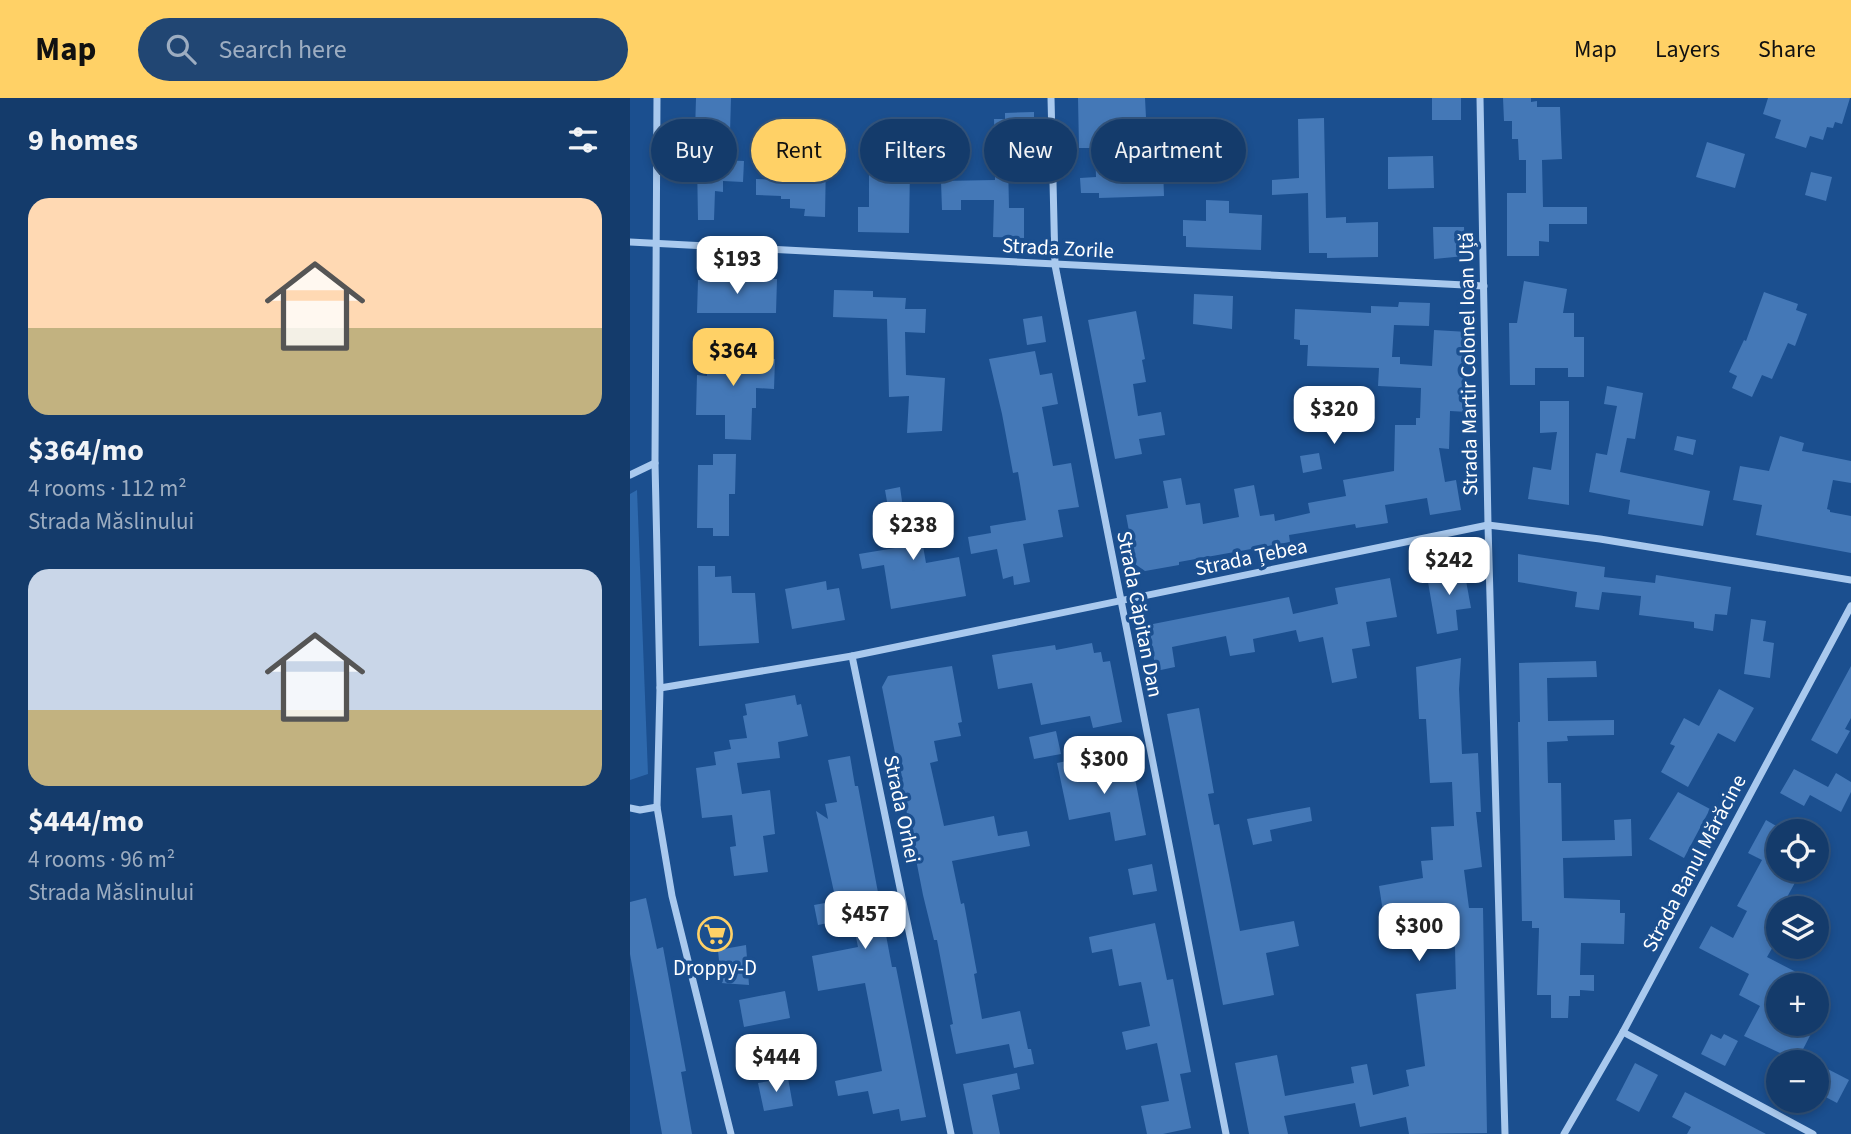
<!DOCTYPE html>
<meta charset="utf-8">
<style>
body{margin:0;font-family:"Source Sans 3",sans-serif;background:#214673;color:#f1f3f6;height:100vh;display:flex;flex-direction:column;font-size:26px;white-space:nowrap}
*{box-sizing:border-box;margin:0}
p{font-size:23px;color:#9dadc1}
.icon{flex:none;width:38px;height:38px;fill:none;stroke:currentColor;stroke-width:2;stroke-linecap:round;stroke-linejoin:round}
.map{position:relative;flex:1;overflow:hidden}
.details{display:flex;flex-direction:column;background:#143b6b;width:630px}
.details>*{flex:none}
.guide{position:absolute;left:21px;top:21px;width:665px;height:63px;display:flex;gap:14px}
.buttons{position:absolute;left:1136px;top:721px;display:grid;gap:14px}
.buttons a{display:grid;place-items:center;width:63px;height:63px;border-radius:50%;background:#143b6b;box-shadow:0 4px 10px #0003,0 0 0 2px #33557e;font-size:35px}
.price{position:absolute;translate:-50% -60px;padding:0 16px;border-radius:14px;background:#fff;color:#222;font-size:23px;line-height:46px;filter:drop-shadow(0 2px 4px #0008)}
.price::after{content:'';position:absolute;left:50%;top:42px;width:21px;height:16px;margin-left:-10px;background:inherit;clip-path:polygon(0 0,100% 0,50% 100%)}
.price.on{background:#ffd166;color:#111}
ul{padding:0;list-style:none}
li{display:grid;align-content:center;gap:14px;height:371px;padding:0 28px}
li span{display:grid;place-items:center;height:217px;border-radius:21px;color:#555}
li>.icon{margin-inline-start:auto}
span .icon{width:126px;height:126px;fill:#fffc;stroke-width:1}
li b{font-size:30px}
h2{display:flex;justify-content:space-between;align-items:center;height:84px;padding:0 28px;font-size:30px}
.pill{padding:0 24px;border-radius:32px;background:#143b6b;box-shadow:0 4px 10px #0003,0 0 0 2px #33557e;font-size:24px;line-height:63px}
.pill.on{background:#ffd166;color:#111}
header{display:flex;align-items:center;gap:42px;box-sizing:border-box;height:98px;padding:0 35px;background:#ffd166;color:#111}
header strong{font-size:33px}
nav{display:flex;gap:38px;margin-inline-start:auto;font-size:24px}
.search{width:490px;height:63px;background:#214673;display:flex;align-items:center;gap:18px;box-sizing:border-box;padding:0 24px;border-radius:38px;color:#9dadc1;font-size:26px}
main{display:flex;flex:1;min-height:0}
.map>svg:first-child{display:block}
.green{fill:#2e69ad}
.building{fill:#4478b7}
.lines{fill:none;stroke-linecap:round;stroke-linejoin:round}
.minor{stroke:#a9c9ee;stroke-width:7}
.labels{text-anchor:middle;stroke-width:7;stroke-linejoin:round;paint-order:stroke}
.street-label{font-size:21px;fill:#fff;stroke:#1b4f8f}
.poi-label{font-size:21px;fill:#fff;stroke:#1b4f8f}
</style>
<header>
<strong>Map</strong>
<div class="search"><svg class="icon" aria-label="search" viewBox="0 0 24 24"><circle cx="10" cy="10" r="6"/><path d="M15 15l6 6"/></svg>Search here</div>
<nav><a>Map</a><a>Layers</a><a>Share</a></nav>
</header>
<main>
<section class="details">
<h2>9 homes<svg class="icon" aria-label="filters" viewBox="0 0 24 24"><path d="M4 7h16M4 17h16"/><circle cx="9" cy="7" r="2"/><circle cx="15" cy="17" r="2"/></svg></h2>
<ul>
<li><span style="background:linear-gradient(#ffd9b3 60%,#c2b280 0)"><svg class="icon" aria-label="home" viewBox="0 0 24 24"><path d="M3 11l9-7 9 7M6 9v11h12V9"/></svg></span><div><b>$364/mo</b><p>4 rooms · 112 m²</p><p>Strada Măslinului</p></div></li>
<li><span style="background:linear-gradient(#c9d6e8 65%,#c2b280 0)"><svg class="icon" aria-label="home" viewBox="0 0 24 24"><path d="M3 11l9-7 9 7M6 9v11h12V9"/></svg></span><div><b>$444/mo</b><p>4 rooms · 96 m²</p><p>Strada Măslinului</p></div></li>
</ul>
</section>
<div class="map">
<svg width="1221" height="1036" viewBox="0 0 1221 1036">
<rect width="100%" height="100%" fill="#1b4f8f"/>
<path class="green" d="M7 392 18 676 0 682V396Z"/>
<g class="building">
<path d="M66 0H101L100 35 65 34Z"/>
<path d="M448 0H515L517 39H532L534 98 469 100V95H451L450 80 466 79 465 50H449Z"/>
<rect x="802" y="0" width="29" height="22"/>
<path d="M873 0H901V4L907 3V9H930L932 61 912 62 913 109H957V126H919V144L909 143V158H877V95H896V62H889L888 41H882V23H874Z"/>
<path d="M1138 0H1220L1212 26 1205 24 1203 30 1197 29 1193 42 1180 38 1176 50 1145 40 1151 22 1133 16Z"/>
<path d="M404 14V49L375 52V50H365L364 21H375V15Z"/>
<path d="M694 20 696 120 716 119V125L748 124V159L697 160V155H679L678 95 642 97V82L669 80 668 21Z"/>
<path d="M1077 44 1115 56 1105 90 1066 79Z"/>
<path d="M803 58 804 90 758 91V59Z"/>
<path d="M176 60H196L195 119 174 118 175 111 160 110V101H151V98L126 97V81L151 82V77L176 78Z"/>
<path d="M90 62 114 63 113 84 93 83V94L85 93 84 122H68L67 64 90 65Z"/>
<path d="M365 63H378L379 110H394V140L363 139 364 102H331V112H312L311 83 365 82Z"/>
<path d="M239 68 280 69 279 135 228 134V109H239Z"/>
<path d="M1181 74 1202 79 1196 103 1175 97Z"/>
<path d="M576 102 599 103V115L632 117 631 152 556 149V138H553V122L576 123Z"/>
<path d="M803 129H834L835 158 804 161Z"/>
<path d="M116 180 147 181 146 215H67L68 182 116 183Z"/>
<path d="M894 183 937 191 933 215H944V239H954V279H938V270H905V287H880L879 225H887Z"/>
<path d="M204 192 243 193V199L276 200 275 211H296L295 235 275 234 276 277 315 280 312 333 277 335 279 298 259 299 257 221 203 219Z"/>
<path d="M1134 194 1168 206 1166 212 1177 216 1165 248 1158 245 1142 281 1132 277 1122 299 1102 290 1107 278 1099 274 1114 242 1116 243Z"/>
<path d="M564 196 603 198 602 231 563 226Z"/>
<path d="M769 204 800 205 799 228 764 227 762 259H770V266L802 268 804 232 838 234 835 291H839L838 314 820 313 819 351 809 350 815 384 826 382 831 412 800 417 797 400 755 407 758 425 726 430 725 426 659 437 660 444 549 464V467L515 473 505 466 496 417 538 410 533 383 551 380 556 407 570 405 573 426 609 419 604 391 624 387 630 418 644 416 645 423 680 415 678 405 716 398 713 382 764 373 765 327H786V320H790L791 290 748 288 749 270 677 268 678 247H670V242L664 241 665 211 741 215V208L768 209Z"/>
<path d="M506 213 515 261 512 262 516 284 503 286 508 318 531 314 535 337 509 341 512 356 485 361 458 222Z"/>
<path d="M412 218 416 244 397 247 393 221Z"/>
<path d="M78 246 112 247 111 260 145 261 144 291 126 290V310H122L121 342 95 341V317H66L67 277 77 278Z"/>
<path d="M405 253 410 277 422 275 428 306 412 309 423 368 441 365 449 409 428 412 433 439 393 446 400 484 384 487 383 478 373 481 367 451 341 456 338 439 361 435 360 428 396 422 388 374 383 375 372 316 359 261Z"/>
<path d="M977 288 1013 295 1005 341 997 340 990 374 1080 393 1073 428 998 416 1000 402 959 394 966 355 977 357 987 308 974 306Z"/>
<path d="M910 303H939V407L898 401 903 369 921 372 927 334 910 335Z"/>
<path d="M1047 338 1066 342 1063 357 1044 352Z"/>
<path d="M1150 338 1174 345 1172 353 1221 363V385L1203 382 1197 411 1200 412V414L1221 418V455L1126 437 1132 407 1103 402 1110 368 1139 373Z"/>
<path d="M689 355 692 371 673 375 670 358Z"/>
<path d="M83 356H106L105 396H99V438H83V430H67L68 367H83Z"/>
<path d="M270 389 273 410 286 408 296 465 329 459 336 498 261 511 254 467 232 471 229 456 265 450 255 392Z"/>
<path d="M888 456 975 469 974 479 1025 485 1026 477 1101 489 1097 517 1085 516 1083 533 1064 530V524L1009 517 1011 498 972 494 969 512 945 509 947 494 888 484Z"/>
<path d="M833 466 841 510 826 512 828 532 807 536 798 484 806 483 803 471Z"/>
<path d="M68 468H85V479L101 478 102 495H125L129 545 69 548Z"/>
<path d="M760 480 767 519 736 524 740 548 722 551 727 580 702 585 693 539 669 544 666 532 623 541 625 554 600 558 596 538 542 549 545 569 526 573 518 527 659 499 663 516 708 506 705 490Z"/>
<path d="M196 483 197 492 209 490 215 522 162 531 155 491Z"/>
<path d="M1121 521 1136 523 1133 543 1144 545 1140 580 1114 576Z"/>
<path d="M462 545 464 555 471 554 473 564 480 563 492 624 463 630 460 618 411 627 402 585 368 591 362 557 425 547 426 552Z"/>
<path d="M831 560 829 591 832 656 848 655 851 714H846L852 769 834 772 839 810H853L857 1035 779 1036 776 1019 730 1029 725 1005 654 1018 658 1036H619L605 965 647 957 655 998 724 985 721 969 737 966 743 997 779 988 776 972 795 968 786 896 826 891 825 849H818V838H809V831L756 833 749 788 793 780 791 763 803 762 801 729 824 728 822 684 800 685 796 621H789L786 569Z"/>
<path d="M966 563 967 579 917 580 918 623 984 622V637L937 638 938 643 917 644 918 685H931L932 743 985 742 984 722 1001 721 1002 758 933 760 934 800 990 802V815H995L994 846 951 845 950 877H964V893L950 892V898H939L938 920H921V897H907L909 830H902V823H892L888 624H890L889 565Z"/>
<path d="M322 568 332 624 328 625 331 638 304 643 308 663 300 665 314 728 364 718 368 738 397 733 400 748 322 763 331 806 334 805 347 875 344 876 352 921 390 913 398 951H401L404 966 384 970 379 946 326 956 320 927 323 926 307 842H304L293 797 252 589 258 578Z"/>
<path d="M1221 568V620L1215 631 1220 633 1207 656 1181 642Z"/>
<path d="M1089 591 1124 610 1105 644 1088 635 1058 689 1031 674 1045 648 1040 646 1054 620 1069 628Z"/>
<path d="M165 597 167 607 171 606 178 638 148 644 150 660 107 665 112 696 140 692 145 736 133 738 138 774 104 778 100 749 106 748 102 717 72 720 66 670 86 667 84 654 101 651 99 642 117 640 113 618 117 617 115 606Z"/>
<path d="M569 610 584 695 578 696 584 727 589 726 610 833 664 823 669 848 636 855 644 897 593 907 537 616Z"/>
<path d="M426 633 431 656 404 661 399 639Z"/>
<path d="M220 658 225 688H228L262 869H266L296 1019 271 1023 269 1011 243 1016 238 993 208 998 205 983 252 973 235 885 188 893 182 858 228 849 222 820 188 827 184 807 206 803 186 713 198 721 195 706 207 704 198 662Z"/>
<path d="M452 660 455 674 502 665 516 737 485 743 480 714 439 722 427 665Z"/>
<path d="M1164 671 1198 689 1206 675 1221 684V694L1211 714 1180 697 1174 708 1150 695Z"/>
<path d="M1048 694 1080 711 1054 760 1019 741Z"/>
<path d="M680 709 682 723 640 732 642 743 623 747 617 721Z"/>
<path d="M1136 722 1148 729V772H1172L1151 810H1148V840L1137 859 1168 875 1161 887H1148V926H1186L1167 963 1114 938 1130 908 1109 897 1119 876 1069 850 1081 828 1103 840 1117 813 1107 808 1132 762 1118 755Z"/>
<path d="M522 766 527 793 503 797 498 771Z"/>
<path d="M16 800 27 851 33 849 56 973 51 974 62 1036H32L0 856V804Z"/>
<path d="M525 825 537 882 543 881 561 974 550 976 561 1030 533 1036H517L511 1008 539 1003 527 945 496 952 492 934 520 928 511 884 489 888 482 851 462 855 459 839Z"/>
<path d="M116 847 119 887 91 885 88 852Z"/>
<path d="M155 893 160 920 114 929 109 902Z"/>
<path d="M1081 936 1091 941 1094 936 1108 943 1095 968 1071 956Z"/>
<path d="M1005 965 1028 977 1009 1014 986 1002Z"/>
<path d="M1186 965 1219 982 1207 1005 1186 994Z"/>
<path d="M387 975 390 991 362 997 370 1036H343L333 986Z"/>
<path d="M158 980 163 1008 134 1013 128 985Z"/>
<path d="M1055 994 1098 1016 1136 1036H1057L1061 1029 1042 1019Z"/>
</g>
<g class="lines">
<g class="minor">
<path d="M27 0 25 365 30 590 27 709 42 798 101 1036"/>
<path d="M421 0 425 167 596 1036"/>
<path d="M850 0 858 427 875 1036"/>
<path d="M0 144 854 188"/>
<path d="M0 377 25 365"/>
<path d="M222 558 321 1036"/>
<path d="M30 590 222 558 858 427 970 441 1221 482"/>
<path d="M0 710 10 712 27 709"/>
<path d="M993 934 1183 1036"/>
<path d="M934 1036 993 934 1221 508"/>
</g>
</g>
<defs>
<g id="supermarket-ring" transform="scale(1.75)"><circle r="9.5" fill="#1b4f8f" stroke="#ffd166" stroke-width="1.5"/><path d="M-6-5.5h2.5l.6 2H6L4.5 2H-2.5L-4.4-4H-6ZM-1.5 3.2a1.3 1.3 0 1 0 .1 0ZM3 3.2a1.3 1.3 0 1 0 .1 0Z" fill="#ffd166"/></g>
</defs>
<g fill-rule="evenodd">
<use href="#supermarket-ring" x="85" y="836"/>
</g>
<g class="labels">
<g class="street-label">
<text transform="translate(428 150) rotate(3)" y="7">Strada Zorile</text>
<text transform="translate(838 266) rotate(-91)" y="7">Strada Martir Colonel Ioan Uță</text>
<text transform="translate(621 459) rotate(-12)" y="7">Strada Țebea</text>
<text transform="translate(510 516) rotate(79)" y="7">Strada Căpitan Dan</text>
<text transform="translate(272 711) rotate(78)" y="7">Strada Orhei</text>
<text transform="translate(1064 765) rotate(-62)" y="7">Strada Banul Mărăcine</text>
</g>
<g class="poi-label">
<text x="85" y="877">Droppy-D</text>
</g>
</g>
</svg>
<div class="buttons">
<a><svg class="icon" aria-label="locate" viewBox="0 0 24 24"><circle cx="12" cy="12" r="6"/><path d="M12 2v4M12 18v4M2 12h4M18 12h4"/></svg></a>
<a><svg class="icon" aria-label="layers" viewBox="0 0 24 24"><path d="M12 4l9 5-9 5-9-5zM3 14l9 5 9-5"/></svg></a>
<a>+</a>
<a>−</a>
</div>
<b class="price" style="left:107px;top:198px">$193</b>
<b class="price on" style="left:103px;top:290px">$364</b>
<b class="price" style="left:704px;top:348px">$320</b>
<b class="price" style="left:283px;top:464px">$238</b>
<b class="price" style="left:819px;top:499px">$242</b>
<b class="price" style="left:474px;top:698px">$300</b>
<b class="price" style="left:235px;top:853px">$457</b>
<b class="price" style="left:789px;top:865px">$300</b>
<b class="price" style="left:146px;top:996px">$444</b>
<div class="guide">
<a class="pill">Buy</a>
<a class="pill on">Rent</a>
<a class="pill">Filters</a>
<a class="pill">New</a>
<a class="pill">Apartment</a>
</div>
</div>
</main>
